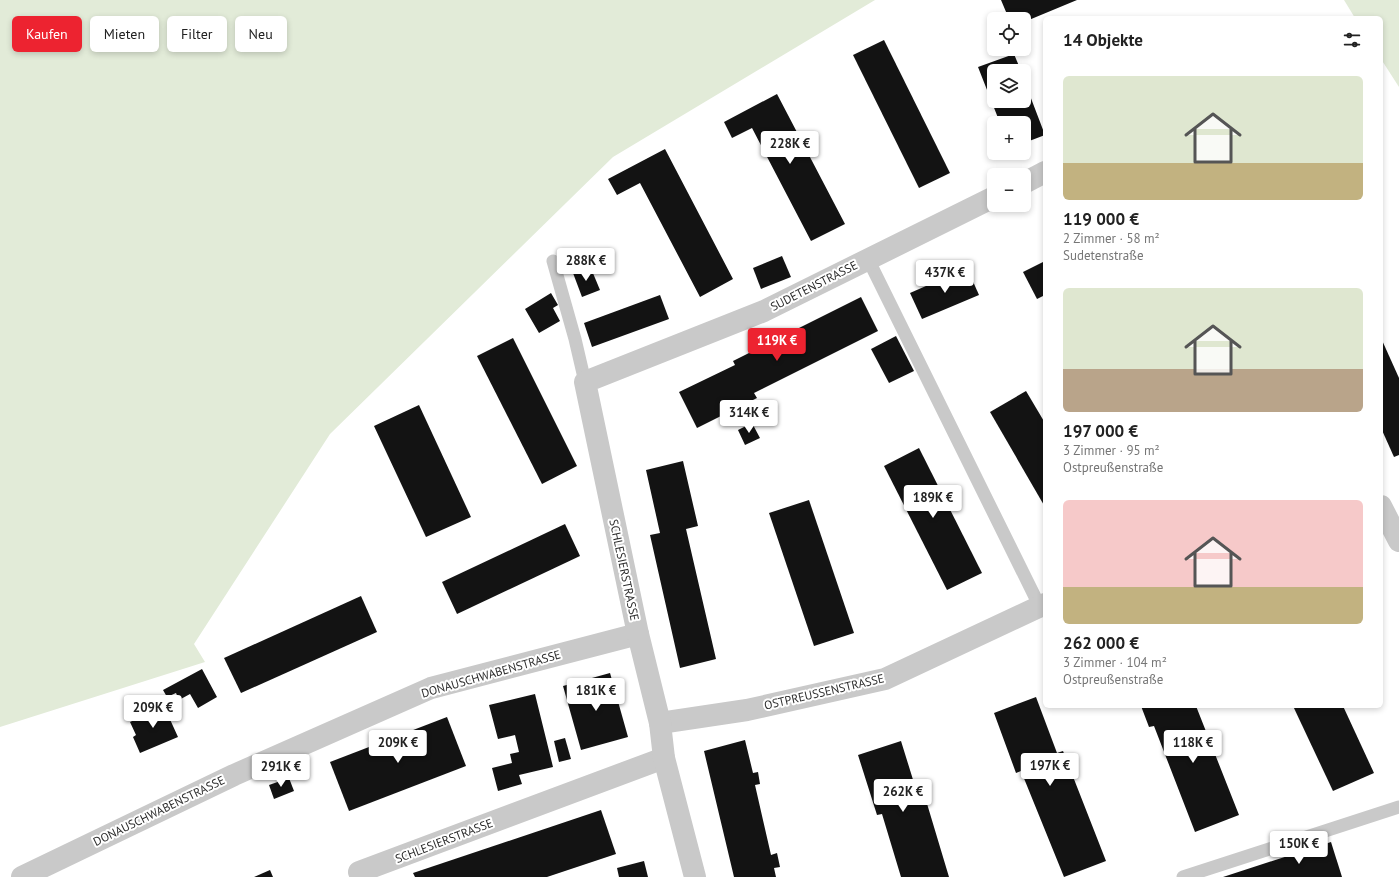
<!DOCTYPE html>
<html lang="de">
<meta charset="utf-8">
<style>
body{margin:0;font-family:"PT Sans",sans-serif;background:#f6f6f6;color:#222;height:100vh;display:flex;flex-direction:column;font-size:15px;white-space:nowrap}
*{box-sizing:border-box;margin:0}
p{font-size:13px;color:#767676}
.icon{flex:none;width:22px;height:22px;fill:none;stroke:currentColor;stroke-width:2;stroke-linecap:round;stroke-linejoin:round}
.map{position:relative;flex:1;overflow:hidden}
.side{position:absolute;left:1043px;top:16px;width:340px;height:692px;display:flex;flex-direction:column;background:#fff;border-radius:6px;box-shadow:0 2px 6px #0003}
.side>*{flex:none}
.guide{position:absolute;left:12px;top:16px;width:380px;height:36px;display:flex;gap:8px}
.fabs{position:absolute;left:987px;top:12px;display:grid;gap:8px}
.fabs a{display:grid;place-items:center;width:44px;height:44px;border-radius:6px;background:#fff;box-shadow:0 2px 6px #0003;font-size:20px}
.price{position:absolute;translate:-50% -34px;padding:0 9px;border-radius:4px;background:#fff;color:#222;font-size:13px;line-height:26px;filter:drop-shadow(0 1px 2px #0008)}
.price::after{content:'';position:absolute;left:50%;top:24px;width:12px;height:9px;margin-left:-6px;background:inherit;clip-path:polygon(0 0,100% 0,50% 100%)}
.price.on{background:#ed2330;color:#fff}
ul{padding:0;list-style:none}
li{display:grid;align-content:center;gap:8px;height:212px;padding:0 20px}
li span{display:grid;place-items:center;height:124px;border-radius:6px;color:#555}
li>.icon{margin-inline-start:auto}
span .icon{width:72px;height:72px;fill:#fffc;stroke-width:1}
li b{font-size:17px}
h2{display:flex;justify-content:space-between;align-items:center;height:48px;padding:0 20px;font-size:17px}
.chip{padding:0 14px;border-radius:6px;background:#fff;box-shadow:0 2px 6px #0003;font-size:14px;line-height:36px}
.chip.on{background:#ed2330;color:#fff}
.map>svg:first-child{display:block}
.green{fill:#e2ebd8}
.building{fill:#131313}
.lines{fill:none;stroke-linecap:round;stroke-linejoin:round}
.lane{stroke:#c9c9c9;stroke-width:13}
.street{stroke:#c9c9c9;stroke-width:22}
.labels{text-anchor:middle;stroke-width:4;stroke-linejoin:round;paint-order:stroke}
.street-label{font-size:12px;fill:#2c2c2c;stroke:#fff}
</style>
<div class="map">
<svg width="1399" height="877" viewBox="0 0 1399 877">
<rect width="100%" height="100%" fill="#fff"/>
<g class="green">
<path d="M0 0H875L613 157 330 434 194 644 205 662 0 727Z"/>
<path d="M1344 0H1399V87L1381 59V18H1355Z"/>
</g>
<g class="building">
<path d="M1001 0H1077L1024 22V19H1009Z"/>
<path d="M884 40 950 173 919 188 853 55Z"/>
<path d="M1014 54 1021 71H994V101H1024V80L1045 135 1024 143V123H1000L978 67Z"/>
<path d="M777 94 845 224 811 241 752 128 732 138 724 122Z"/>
<path d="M665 149 733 279 700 297 640 183 617 195 608 179Z"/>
<path d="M782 256 791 277 761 289 753 268Z"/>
<path d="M1045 261V295L1037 299 1023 272Z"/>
<path d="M590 266 600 290 582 297 573 273Z"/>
<path d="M967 268 979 295 922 319 910 293Z"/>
<path d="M551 293 558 305 553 308 560 321 539 333 525 309Z"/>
<path d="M660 295 669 319 592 347 584 323Z"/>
<path d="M861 297 878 331 754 393 757 398 697 428 679 392 735 365 733 361Z"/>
<path d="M896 336 914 371 889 383 871 349Z"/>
<path d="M513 338 577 466 542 484 477 356Z"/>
<path d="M1381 338 1399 378V455L1394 457 1381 428Z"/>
<path d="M1026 391 1045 423V507L990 412Z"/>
<path d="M419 405 471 517 426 537 374 426Z"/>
<path d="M752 423 760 438 745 445 738 430Z"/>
<path d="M919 448 982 573 947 590 884 466Z"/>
<path d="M683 461 698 526 686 529 716 659 680 668 650 535 660 533 646 470Z"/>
<path d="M809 500 854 633 814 646 769 513Z"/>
<path d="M565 524 580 556 457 614 442 582Z"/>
<path d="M361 596 377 632 241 693 224 658Z"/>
<path d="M202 669 217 697 198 708 190 694 179 700 176 693 167 697 163 690Z"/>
<path d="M610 673 628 737 581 750 563 686Z"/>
<path d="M535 694 553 767 519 775 522 784 498 791 492 768 512 763 510 754 519 752 515 735 498 739 489 705Z"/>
<path d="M1036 697 1057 753 1063 751 1106 861 1064 877 1021 771 1016 773 994 713Z"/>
<path d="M163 704 178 737 140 753 133 737 136 735 130 722 143 716 142 713Z"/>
<path d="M1141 706H1189L1190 708 1196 706 1239 815 1195 832 1154 726 1149 727Z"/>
<path d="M1293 706H1343L1374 773 1333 791Z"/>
<path d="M447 717 466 766 349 811 330 762Z"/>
<path d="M565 738 571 759 559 762 554 741Z"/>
<path d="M745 740 753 773 758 772 760 784 755 785 771 855 777 853 780 867 774 868 776 877H734L704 751Z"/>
<path d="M901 741 919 799 925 797 949 877H901L882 814 877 815 858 755Z"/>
<path d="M289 778 294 791 274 799 269 785Z"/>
<path d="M601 810 616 854 547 877H415L413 873Z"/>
<path d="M1331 842 1342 877H1223Z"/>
<path d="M644 861 648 877H619L617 868Z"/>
<path d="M270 870 273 877H254Z"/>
</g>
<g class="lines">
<g class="lane">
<path d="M868 259 1040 607"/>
<path d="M553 261 575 339 585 382"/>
<path d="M1183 877 1399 807"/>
</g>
<g class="street">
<path d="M1024 183 1045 172"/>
<path d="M1381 506 1399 541"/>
<path d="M660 723 747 710 885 679 1045 604"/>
<path d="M359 872 664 758"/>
<path d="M22 877 234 775 431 688 638 634"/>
<path d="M695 877 664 758 660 723 638 634 585 382 764 311 994 197"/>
</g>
</g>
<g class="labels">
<g class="street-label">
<text transform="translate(814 286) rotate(-27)" y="4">SUDETENSTRASSE</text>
<text transform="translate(624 570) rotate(78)" y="4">SCHLESIERSTRASSE</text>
<text transform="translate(491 674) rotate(-16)" y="4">DONAUSCHWABENSTRASSE</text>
<text transform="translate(824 692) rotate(-13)" y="4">OSTPREUSSENSTRASSE</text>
<text transform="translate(159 811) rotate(-26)" y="4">DONAUSCHWABENSTRASSE</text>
<text transform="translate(444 841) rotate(-21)" y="4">SCHLESIERSTRASSE</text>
</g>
</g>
</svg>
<div class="fabs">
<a><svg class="icon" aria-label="locate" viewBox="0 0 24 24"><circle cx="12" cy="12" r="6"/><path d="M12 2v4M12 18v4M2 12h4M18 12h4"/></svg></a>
<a><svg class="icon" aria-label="layers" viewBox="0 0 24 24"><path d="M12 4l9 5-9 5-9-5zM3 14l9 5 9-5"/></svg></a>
<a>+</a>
<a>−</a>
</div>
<b class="price" style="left:790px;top:165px">228K €</b>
<b class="price" style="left:586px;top:282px">288K €</b>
<b class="price" style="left:945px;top:294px">437K €</b>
<b class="price on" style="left:777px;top:362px">119K €</b>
<b class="price" style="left:749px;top:434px">314K €</b>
<b class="price" style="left:933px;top:519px">189K €</b>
<b class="price" style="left:596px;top:712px">181K €</b>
<b class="price" style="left:153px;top:729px">209K €</b>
<b class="price" style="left:398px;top:764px">209K €</b>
<b class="price" style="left:1193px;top:764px">118K €</b>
<b class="price" style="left:1050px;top:787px">197K €</b>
<b class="price" style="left:281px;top:788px">291K €</b>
<b class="price" style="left:903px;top:813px">262K €</b>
<b class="price" style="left:1299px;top:865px">150K €</b>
<div class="guide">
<a class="chip on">Kaufen</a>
<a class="chip">Mieten</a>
<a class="chip">Filter</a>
<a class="chip">Neu</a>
</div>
<section class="side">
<h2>14 Objekte<svg class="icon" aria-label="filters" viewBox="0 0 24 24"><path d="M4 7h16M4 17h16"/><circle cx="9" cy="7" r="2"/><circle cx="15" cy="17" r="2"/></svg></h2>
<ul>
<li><span style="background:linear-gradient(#dfe7d0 70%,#c2b280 0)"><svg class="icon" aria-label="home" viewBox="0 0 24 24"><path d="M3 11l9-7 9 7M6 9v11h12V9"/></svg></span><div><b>119 000 €</b><p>2 Zimmer · 58 m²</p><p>Sudetenstraße</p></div></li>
<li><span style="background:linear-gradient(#dfe7d0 65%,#b9a48a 0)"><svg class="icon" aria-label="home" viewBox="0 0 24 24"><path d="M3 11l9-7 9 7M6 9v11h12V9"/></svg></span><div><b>197 000 €</b><p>3 Zimmer · 95 m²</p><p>Ostpreußenstraße</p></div></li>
<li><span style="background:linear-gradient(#f6c9c9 70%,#c2b280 0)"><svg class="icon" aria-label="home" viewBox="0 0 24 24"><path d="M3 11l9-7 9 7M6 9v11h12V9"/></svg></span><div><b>262 000 €</b><p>3 Zimmer · 104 m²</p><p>Ostpreußenstraße</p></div></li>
</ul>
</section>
</div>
